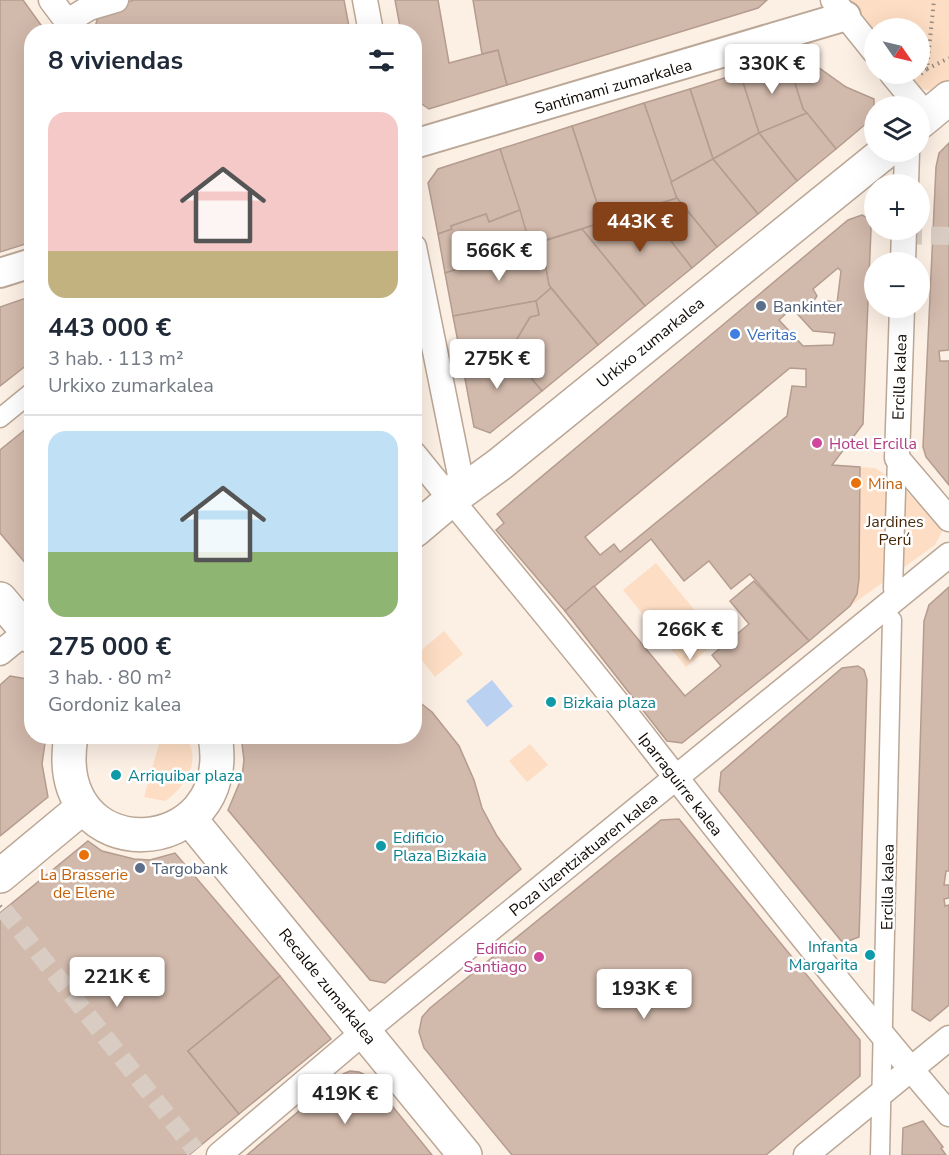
<!DOCTYPE html>
<html lang="es">
<meta charset="utf-8">
<style>
body{margin:0;font-family:"Nunito Sans",sans-serif;background:#f6f6f7;color:#1f2937;height:100vh;display:flex;flex-direction:column;font-size:22px;white-space:nowrap}
*{box-sizing:border-box;margin:0}
p{font-size:20px;color:#747a83}
.icon{flex:none;width:33px;height:33px;fill:none;stroke:currentColor;stroke-width:2;stroke-linecap:round;stroke-linejoin:round}
.map{position:relative;flex:1;overflow:hidden}
.side{position:absolute;left:24px;top:24px;width:398px;height:720px;display:flex;flex-direction:column;background:#fff;border-radius:24px;box-shadow:0 6px 24px #0002}
.side>*{flex:none}
.needle{width:39px;rotate:124deg}
.fabs{position:absolute;left:864px;top:18px;display:grid;gap:12px}
.fabs a{display:grid;place-items:center;width:66px;height:66px;border-radius:50%;background:#fff;box-shadow:0 6px 24px #0002;font-size:30px}
.price{position:absolute;translate:-50% -51px;padding:0 14px;border-radius:6px;background:#fff;color:#222;font-size:20px;line-height:39px;filter:drop-shadow(0 2px 3px #0008)}
.price::after{content:'';position:absolute;left:50%;top:36px;width:18px;height:14px;margin-left:-9px;background:inherit;clip-path:polygon(0 0,100% 0,50% 100%)}
.price.current{background:#854117;color:#fff}
ul{padding:0;list-style:none}
li{display:grid;align-content:center;gap:12px;height:318px;padding:0 24px}
li+li{border-top:2px solid #e0e1e3}
li span{display:grid;place-items:center;height:186px;border-radius:18px;color:#555}
li>.icon{margin-inline-start:auto}
span .icon{width:108px;height:108px;fill:#fffc;stroke-width:1}
li b{font-size:26px}
h2{display:flex;justify-content:space-between;align-items:center;height:72px;padding:0 24px;font-size:26px}
.map>svg:first-child{display:block}
.green{fill:#fddec4}
.water{fill:#bbd1f1}
.building{fill:#d1b9ab;stroke:#b49c8f;stroke-width:1.5;fill-rule:evenodd}
.lines{fill:none;stroke-linecap:round;stroke-linejoin:round}
.pedestrian-tunnel{stroke:#d9cdc3;stroke-width:18;stroke-dasharray:18 9;stroke-linecap:butt}
.pedestrian-casing{stroke:#bba796;stroke-width:21}
.minor-casing{stroke:#bba796;stroke-width:27}
.tertiary-casing{stroke:#bba796;stroke-width:32}
.secondary-casing{stroke:#bba796;stroke-width:36}
.path{stroke:#978c84;stroke-width:4;stroke-dasharray:1.5 4.5;stroke-linecap:butt}
.pedestrian{stroke:#fff;stroke-width:18}
.minor{stroke:#fff;stroke-width:24}
.tertiary{stroke:#fff;stroke-width:28}
.secondary{stroke:#fff;stroke-width:33}
.service-dot{fill:#5c6f8a;stroke:#fff;stroke-width:2}
.shop-dot{fill:#3f7fe0;stroke:#fff;stroke-width:2}
.hotel-dot{fill:#d1479c;stroke:#fff;stroke-width:2}
.food-dot{fill:#e8710a;stroke:#fff;stroke-width:2}
.culture-dot{fill:#0f9aa8;stroke:#fff;stroke-width:2}
.labels{text-anchor:middle;stroke-width:5;stroke-linejoin:round;paint-order:stroke}
.street-label{font-size:16px;fill:#120b06;stroke:#fff}
.service-label{font-size:16px;fill:#4e5e75;stroke:#fff;text-anchor:start}
.shop-label{font-size:16px;fill:#366cbe;stroke:#fff;text-anchor:start}
.hotel-label{font-size:16px;fill:#b23c85;stroke:#fff;text-anchor:start}
.food-label{font-size:16px;fill:#c56008;stroke:#fff;text-anchor:start}
.park-label{font-size:16px;fill:#482a0b;stroke:#fff}
.culture-label{font-size:16px;fill:#0d838f;stroke:#fff;text-anchor:start}
</style>
<div class="map">
<svg width="949" height="1155" viewBox="0 0 949 1155">
<rect width="100%" height="100%" fill="#fcefe4"/>
<g class="green">
<path d="M847 0H949V85C927 94 921 92 906 74H920V28H874V34Z"/>
<path d="M860 467 875 468 888 476 900 485 941 526 942 532 935 545 850 606 857 594 859 579Z"/>
<path d="M656 563 719 640 686 667 623 590Z"/>
<path d="M444 631 463 654 435 677 417 654Z"/>
<path d="M161 737H186C202 761 186 786 165 801L144 797Z"/>
<path d="M530 744 548 765 527 782 509 761Z"/>
</g>
<path class="water" d="M492 680 513 706 487 727 466 701Z"/>
<g class="building">
<path d="M0 0H23L46 32H32V242L0 252Z"/>
<path d="M134 0H344L350 32H98L95 27 100 10Z"/>
<path d="M395 0H438L449 63 498 50 507 85 429 109 416 100 414 32H401Z"/>
<path d="M473 0H767L758 8 507 85 498 50 482 54Z"/>
<path d="M792 57 808 60 846 87 874 99V117L836 149 803 109 787 58Z"/>
<path d="M787 58 803 109 807 113 759 133 740 73Z"/>
<path d="M740 73 759 133 713 159 690 89Z"/>
<path d="M690 89 713 159 671 182 644 103Z"/>
<path d="M644 103 677 198 603 222 572 126Z"/>
<path d="M807 113 836 149 797 181 759 133Z"/>
<path d="M572 126 603 222 530 245 500 149Z"/>
<path d="M759 133 797 181 758 214 713 159Z"/>
<path d="M949 143V350L939 351 940 361H949V485L926 457 923 447 936 167 939 153Z"/>
<path d="M500 149 520 210 489 222 486 214 451 226 452 229 438 234 428 183 438 169Z"/>
<path d="M713 159 758 214 717 247 677 198 671 182Z"/>
<path d="M677 198 717 247 692 268 645 208Z"/>
<path d="M645 208 692 268 645 306 582 229Z"/>
<path d="M520 210 530 245 445 273 438 234 452 229 451 226 486 214 489 222Z"/>
<path d="M862 215 869 219 871 229 863 424 832 465 860 467 859 579 857 594 850 606 809 641 750 574 731 589 709 561 684 581 651 539 565 611 496 530 504 523 497 514 848 220ZM838 268 841 271 837 303 825 300 821 307 813 302 817 296 813 289ZM792 308 813 331 835 333 833 345 803 346 779 320ZM790 368 806 369V387L792 386 787 416 620 552 614 544 600 555 585 537Z"/>
<path d="M582 229 645 306 598 345 549 285 541 242Z"/>
<path d="M541 242 549 285 551 288 536 301 453 316 445 273Z"/>
<path d="M551 288 598 345 542 391 510 354 512 353 510 343 515 342 530 317 539 315 536 301Z"/>
<path d="M32 296V361L0 386V307Z"/>
<path d="M536 301 539 315 530 317 515 342 510 343 512 353 510 354 513 357 493 356 492 353 478 355 479 365 463 368 453 316Z"/>
<path d="M492 353 493 356 513 357 542 391 490 433 474 427 463 368 479 365 478 355Z"/>
<path d="M32 424V571L0 533V450Z"/>
<path d="M754 581 809 641 682 743 667 741 565 611 594 586 685 696 721 666 712 655 749 624 730 601Z"/>
<path d="M949 587V871H946L944 885H949V898L944 899 945 906 949 905V1005L930 1021 912 1010 924 621 929 605Z"/>
<path d="M858 666 864 670 867 680 859 937 843 943 719 791 721 772 842 668Z"/>
<path d="M10 676 27 679 32 684V736H46L42 764 48 797 0 836V685Z"/>
<path d="M414 698 432 712 459 746 474 780 482 808 497 836 521 869 385 983 370 980 228 810 242 777 244 760 241 736H414Z"/>
<path d="M679 819 860 1040V1076L766 1155H512L424 1048 419 1032 422 1017 430 1008 661 820Z"/>
<path d="M88 841 102 851 134 859 150 860 175 853 280 976 188 1051 239 1114 189 1155H0V913Z"/>
<path d="M280 976 331 1039 239 1114 188 1051Z"/>
<path d="M350 1071 359 1072 368 1076 432 1155H247L343 1074Z"/>
<path d="M923 1121 943 1147 941 1148 946 1155H902L903 1128Z"/>
</g>
<g class="lines">
<g class="pedestrian-tunnel">
<path d="M904 235 949 236"/>
<path d="M4 910 195 1150"/>
</g>
<g class="pedestrian-casing">
<g id="pedestrian">
<path d="M0 418 32 392"/>
<path d="M893 589 897 458"/>
<path d="M880 1155 892 620"/>
</g>
</g>
<g class="minor-casing">
<g id="minor">
<path d="M51 0 75 32"/>
<path d="M365 0 371 32"/>
<path d="M833 0 874 51"/>
<path d="M68 21 89 8 116 0"/>
<path d="M892 74 927 116"/>
<path d="M906 184 907 152"/>
<path d="M414 247 460 475 452 499"/>
<path d="M903 262 904 230"/>
<path d="M902 308 897 458 949 519"/>
<path d="M414 454C493 552 575 648 652 747 749 871 847 995 949 1114"/>
<path d="M0 653 27 631"/>
<path d="M219 1155 365 1031 949 555"/>
<path d="M806 1155 949 1038"/>
</g>
</g>
<g class="tertiary-casing">
<g id="tertiary">
<path d="M414 144 846 16"/>
<path d="M0 273 32 263"/>
</g>
</g>
<g class="secondary-casing">
<g id="secondary">
<path d="M920 122 949 98"/>
<path d="M414 531 452 499 500 464 885 152"/>
<path d="M0 599 32 637"/>
<path d="M71 736C48 872 238 863 215 736"/>
<path d="M190 819 465 1155"/>
<path d="M0 876 83 807"/>
</g>
</g>
<g class="path">
<path d="M927 69 949 58"/>
<path d="M921 74 927 69 934 0"/>
<path d="M0 906 4 910"/>
</g>
<use href="#pedestrian" class="pedestrian"/>
<use href="#minor" class="minor"/>
<use href="#tertiary" class="tertiary"/>
<use href="#secondary" class="secondary"/>
</g>
<g class="service-dot">
<circle cx="761" cy="306" r="6"/>
<circle cx="140" cy="868" r="6"/>
</g>
<circle class="shop-dot" cx="735" cy="334" r="6"/>
<g class="hotel-dot">
<circle cx="817" cy="443" r="6"/>
<circle cx="539" cy="957" r="6"/>
</g>
<g class="food-dot">
<circle cx="856" cy="483" r="6"/>
<circle cx="84" cy="855" r="6"/>
</g>
<g class="culture-dot">
<circle cx="551" cy="702" r="6"/>
<circle cx="116" cy="775" r="6"/>
<circle cx="381" cy="846" r="6"/>
<circle cx="870" cy="955" r="6"/>
</g>
<g class="labels">
<g class="street-label">
<text transform="translate(613 86) rotate(-16)" y="6">Santimami zumarkalea</text>
<text transform="translate(650 342) rotate(-39)" y="6">Urkixo zumarkalea</text>
<text transform="translate(899 377) rotate(-88)" y="6">Ercilla kalea</text>
<text transform="translate(681 784) rotate(52)" y="6">Iparraguirre kalea</text>
<text transform="translate(583 854) rotate(-39)" y="6">Poza lizentziatuaren kalea</text>
<text transform="translate(887 887) rotate(-89)" y="6">Ercilla kalea</text>
<text transform="translate(328 986) rotate(51)" y="6">Recalde zumarkalea</text>
</g>
<g class="service-label">
<text x="773" y="312">Bankinter</text>
<text x="152" y="874">Targobank</text>
</g>
<g class="shop-label">
<text x="747" y="340">Veritas</text>
</g>
<g class="hotel-label">
<text x="829" y="449">Hotel Ercilla</text>
<text x="527" y="954" text-anchor="end">Edificio<tspan x="527" dy="18">Santiago</tspan></text>
</g>
<g class="food-label">
<text x="868" y="489">Mina</text>
<text x="84" y="880" text-anchor="middle">La Brasserie<tspan x="84" dy="18">de Elene</tspan></text>
</g>
<g class="park-label">
<text x="895" y="527">Jardines<tspan x="895" dy="18">Perú</tspan></text>
</g>
<g class="culture-label">
<text x="563" y="708">Bizkaia plaza</text>
<text x="128" y="781">Arriquibar plaza</text>
<text x="393" y="843">Edificio<tspan x="393" dy="18">Plaza Bizkaia</tspan></text>
<text x="858" y="952" text-anchor="end">Infanta<tspan x="858" dy="18">Margarita</tspan></text>
</g>
</g>
</svg>
<div class="fabs">
<a><svg class="needle" viewBox="-14 -14 28 28"><path d="M0-13l5 13h-10z" fill="#e53935"/><path d="M0 13l5-13h-10z" fill="#747a83"/></svg></a>
<a><svg class="icon" aria-label="layers" viewBox="0 0 24 24"><path d="M12 4l9 5-9 5-9-5zM3 14l9 5 9-5"/></svg></a>
<a>+</a>
<a>−</a>
</div>
<b class="price" style="left:772px;top:95px">330K €</b>
<b class="price current" style="left:640px;top:253px">443K €</b>
<b class="price" style="left:499px;top:282px">566K €</b>
<b class="price" style="left:497px;top:390px">275K €</b>
<b class="price" style="left:690px;top:661px">266K €</b>
<b class="price" style="left:117px;top:1008px">221K €</b>
<b class="price" style="left:644px;top:1020px">193K €</b>
<b class="price" style="left:345px;top:1125px">419K €</b>
<section class="side">
<h2>8 viviendas<svg class="icon" aria-label="filters" viewBox="0 0 24 24"><path d="M4 7h16M4 17h16"/><circle cx="9" cy="7" r="2"/><circle cx="15" cy="17" r="2"/></svg></h2>
<ul>
<li><span style="background:linear-gradient(#f6c9c9 75%,#c2b280 0)"><svg class="icon" aria-label="home" viewBox="0 0 24 24"><path d="M3 11l9-7 9 7M6 9v11h12V9"/></svg></span><div><b>443 000 €</b><p>3 hab. · 113 m²</p><p>Urkixo zumarkalea</p></div></li>
<li><span style="background:linear-gradient(#bfe0f5 65%,#8fb573 0)"><svg class="icon" aria-label="home" viewBox="0 0 24 24"><path d="M3 11l9-7 9 7M6 9v11h12V9"/></svg></span><div><b>275 000 €</b><p>3 hab. · 80 m²</p><p>Gordoniz kalea</p></div></li>
</ul>
</section>
</div>
